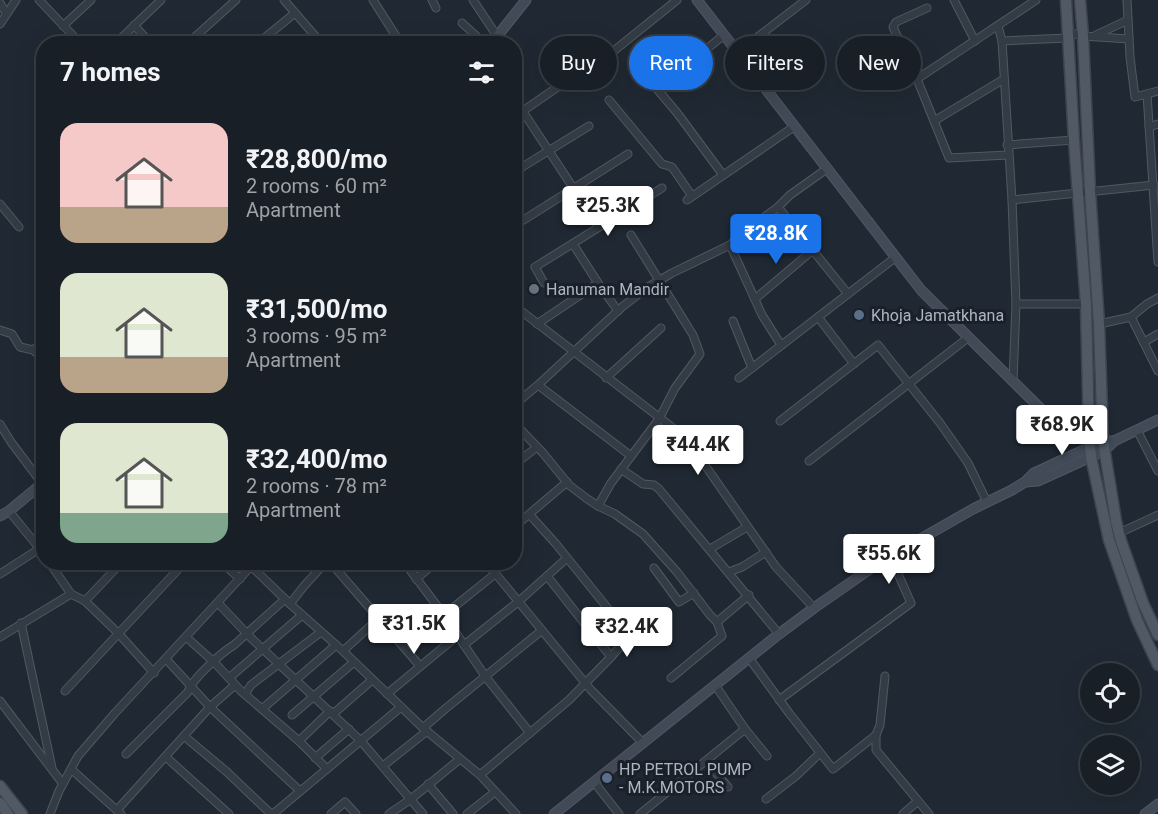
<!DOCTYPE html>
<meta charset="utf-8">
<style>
body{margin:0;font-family:Roboto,sans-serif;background:#21272e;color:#f1f3f6;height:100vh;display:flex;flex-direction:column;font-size:22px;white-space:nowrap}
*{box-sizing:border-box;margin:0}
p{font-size:20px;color:#9fa2a7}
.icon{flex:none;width:33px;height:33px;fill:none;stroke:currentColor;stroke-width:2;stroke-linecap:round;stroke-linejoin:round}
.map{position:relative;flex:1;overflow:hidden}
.panel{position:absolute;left:36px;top:36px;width:486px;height:534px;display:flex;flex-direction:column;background:#181f26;border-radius:24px;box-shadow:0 6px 24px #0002,0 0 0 2px #363d43}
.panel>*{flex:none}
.guide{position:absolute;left:540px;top:36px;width:528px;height:54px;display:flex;gap:12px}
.tools{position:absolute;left:1080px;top:663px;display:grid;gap:12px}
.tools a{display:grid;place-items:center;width:60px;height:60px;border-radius:50%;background:#181f26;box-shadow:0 6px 24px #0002,0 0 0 2px #363d43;font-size:30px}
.price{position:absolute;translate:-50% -51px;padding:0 14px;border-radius:6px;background:#fff;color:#222;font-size:20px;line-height:39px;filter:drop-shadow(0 2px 3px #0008)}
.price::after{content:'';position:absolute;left:50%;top:36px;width:18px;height:14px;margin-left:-9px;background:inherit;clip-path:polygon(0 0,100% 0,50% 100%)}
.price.selected{background:#1a73e8;color:#fff}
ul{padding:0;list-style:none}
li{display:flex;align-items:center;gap:18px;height:150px;padding:0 24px}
li span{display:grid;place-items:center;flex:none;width:168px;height:120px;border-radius:18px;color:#555}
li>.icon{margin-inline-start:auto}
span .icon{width:72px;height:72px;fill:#fffc;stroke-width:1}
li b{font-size:26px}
h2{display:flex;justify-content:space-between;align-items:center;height:72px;padding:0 24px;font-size:26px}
.chip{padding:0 21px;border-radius:27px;background:#181f26;box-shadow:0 6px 24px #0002,0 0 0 2px #363d43;font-size:21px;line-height:54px}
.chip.selected{background:#1a73e8;color:#fff}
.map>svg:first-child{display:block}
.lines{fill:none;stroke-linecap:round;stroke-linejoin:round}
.street-casing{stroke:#515862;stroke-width:9}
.secondary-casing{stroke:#515862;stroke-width:11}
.primary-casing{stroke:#3d444e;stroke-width:13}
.street{stroke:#333b44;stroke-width:7}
.secondary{stroke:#424a57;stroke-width:9}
.primary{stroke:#515a64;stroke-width:10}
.worship-dot{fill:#6b7280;stroke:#192029;stroke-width:2}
.service-dot{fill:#5c6f8a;stroke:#192029;stroke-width:2}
.labels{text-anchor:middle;stroke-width:6;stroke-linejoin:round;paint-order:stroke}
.poi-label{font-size:16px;fill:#adb5c1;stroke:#192029;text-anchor:start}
</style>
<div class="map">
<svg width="1158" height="814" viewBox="0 0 1158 814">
<rect width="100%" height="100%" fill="#202933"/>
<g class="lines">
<g class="street-casing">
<g id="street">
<path d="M39 0 81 44"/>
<path d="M284 0 322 44"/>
<path d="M373 0 401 44"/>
<path d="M432 0 436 8"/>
<path d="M473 0 497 36"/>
<path d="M954 0 975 41"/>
<path d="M1127 0 1130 57 1135 97 1158 91"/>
<path d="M0 3 6 13"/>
<path d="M927 8 896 22 893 27 917 79 949 158 1008 155"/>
<path d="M462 23 485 44"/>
<path d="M0 24 16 0"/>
<path d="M134 25 151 44"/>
<path d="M63 26 91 0"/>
<path d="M998 26 1002 41 1012 200 1016 304 1013 381"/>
<path d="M1068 32 1083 36 1129 39"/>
<path d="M1096 35 1128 20"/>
<path d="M1002 41 1068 38"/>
<path d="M115 44 161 0"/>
<path d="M187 44 236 0"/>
<path d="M257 44 295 13"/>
<path d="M738 52 806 0"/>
<path d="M917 79 1036 0"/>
<path d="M1147 94 1158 262"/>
<path d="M514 98 599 227"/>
<path d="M609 100 662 164 672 167 692 196"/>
<path d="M514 117 581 71 600 62 677 0"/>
<path d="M934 121 1004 79"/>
<path d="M1149 127 1158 124"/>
<path d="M1007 145 1074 140"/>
<path d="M514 172 589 126"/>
<path d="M723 175 678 114 657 89 724 35"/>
<path d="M687 200 795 126"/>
<path d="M1012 200 1154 185"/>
<path d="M0 204 19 227"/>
<path d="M778 207 848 294"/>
<path d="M514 226 628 154"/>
<path d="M573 244 598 283 618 311"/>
<path d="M730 245 762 315 781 345"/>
<path d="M544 283 535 267 662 188"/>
<path d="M755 299 813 250"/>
<path d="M514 304 516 307 686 438 776 567 814 608"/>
<path d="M1016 304H1086"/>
<path d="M818 317 854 364"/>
<path d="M1131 317 1158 371"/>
<path d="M733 321 752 368"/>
<path d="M537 324 598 283"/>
<path d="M1099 324 1131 317 1147 304 1158 298"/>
<path d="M0 330 12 334 20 347 33 350 44 360"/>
<path d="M1144 342 1158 334"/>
<path d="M33 350 44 342"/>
<path d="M606 378 661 328"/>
<path d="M739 378 896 257"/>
<path d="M538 385 631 456"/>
<path d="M514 405 538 385 622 307 648 287 672 273 730 245 739 236 778 207 790 195 828 168"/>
<path d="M780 421 878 345 940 423 968 463 987 502"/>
<path d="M514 423 543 453 569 485 586 498 598 506 615 514 643 534 677 572 710 615 717 622 722 636 671 678"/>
<path d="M0 424 11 442 44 486"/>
<path d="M1137 430 1158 471"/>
<path d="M809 461 969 337"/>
<path d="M514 465 537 447"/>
<path d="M621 469 643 484 654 485 659 489 779 634"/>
<path d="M598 506 611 483 659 419 675 388 700 354 693 335 631 235"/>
<path d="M9 511 44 554"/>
<path d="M530 515 556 544 630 636"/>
<path d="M514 527 567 482"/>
<path d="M1119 533 1158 515"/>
<path d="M710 549 747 527"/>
<path d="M49 562 71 594 85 601 119 634 154 673"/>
<path d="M221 562 240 579"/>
<path d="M330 562 420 666"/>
<path d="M404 562 444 615 485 676 530 733"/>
<path d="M486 562 591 690 643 743"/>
<path d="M251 566 290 604 343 651 423 728 480 775 516 814"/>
<path d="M654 568 679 602 694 593"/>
<path d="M729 572 742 567 766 552"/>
<path d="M0 574 39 549"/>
<path d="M547 576 611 657"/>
<path d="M416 579 436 562"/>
<path d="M85 601 122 562"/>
<path d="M218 603 251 638 361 741 423 814"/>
<path d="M290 604 304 586 326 562"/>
<path d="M444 615 495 574"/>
<path d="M717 622 749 595"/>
<path d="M21 623 52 768"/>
<path d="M0 637 71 594"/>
<path d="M186 637 214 662 241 691 299 741 327 769"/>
<path d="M464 645 518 602 567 558"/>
<path d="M343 651 378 619"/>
<path d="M749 658 789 713 833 769 876 735"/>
<path d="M166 659 210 707 300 791"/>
<path d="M885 676 880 725 876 735V750L929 814"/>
<path d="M229 678 302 615"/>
<path d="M715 685 745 729 767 756"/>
<path d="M65 691 185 562"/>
<path d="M245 694 251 685 321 632"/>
<path d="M387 694 457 636"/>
<path d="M779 700 911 603 890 556"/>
<path d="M0 701 63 784"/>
<path d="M262 709 336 645"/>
<path d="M333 714 372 680"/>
<path d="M292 715 354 662"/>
<path d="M423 728 445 709 541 631"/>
<path d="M184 736 227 772 271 814"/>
<path d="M299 741 330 711"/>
<path d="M126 754 188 692C192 679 222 652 234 645L285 599"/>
<path d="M166 757 229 814"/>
<path d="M315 758 349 729"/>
<path d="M706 761 728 787"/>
<path d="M383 766 427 731"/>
<path d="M71 769 121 814"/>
<path d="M480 775 569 700 611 657 649 614"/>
<path d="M594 782 619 814"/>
<path d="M428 784 453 814"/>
<path d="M766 799 796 776 820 753"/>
<path d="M117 810 210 707 235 685"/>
<path d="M50 814 59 791 78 756 115 713 255 562"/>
<path d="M273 814 401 707"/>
<path d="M331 814 345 802 356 814"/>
<path d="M389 814 411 799 460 759"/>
<path d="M467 814 495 792"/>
<path d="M640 814 745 729"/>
<path d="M903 814 918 801"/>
</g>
</g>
<g class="secondary-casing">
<g id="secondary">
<path d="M697 0 921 290 1040 408 1056 419 1089 436"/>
<path d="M491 44 526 0"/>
<path d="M1025 482 1038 481 1104 451 1114 441 1158 420"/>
<path d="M0 516 9 511 44 482"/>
<path d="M554 814 779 634 814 608 880 562 973 509 1012 490 1025 482 1034 473 1103 441H1114"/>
<path d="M1145 814 1158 804"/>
</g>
</g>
<g class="primary-casing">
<g id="primary">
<path d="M1066 0 1074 140 1086 304 1089 436 1091 457 1109 540 1137 620 1158 665"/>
<path d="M1080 0 1083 36 1090 191 1099 324 1103 441 1116 521 1121 541 1143 603 1158 635"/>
<path d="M0 786 22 814"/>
<path d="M0 803 8 814"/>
</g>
</g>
<use href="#street" class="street"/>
<use href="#secondary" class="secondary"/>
<use href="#primary" class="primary"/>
</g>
<circle class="worship-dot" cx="534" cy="289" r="6"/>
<g class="service-dot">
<circle cx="859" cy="315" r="6"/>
<circle cx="607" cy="778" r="6"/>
</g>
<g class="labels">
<g class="poi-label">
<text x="546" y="295">Hanuman Mandir</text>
<text x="871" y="321">Khoja Jamatkhana</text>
<text x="619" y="775">HP PETROL PUMP<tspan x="619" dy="18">- M.K.MOTORS</tspan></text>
</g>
</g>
</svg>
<div class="tools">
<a><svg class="icon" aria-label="locate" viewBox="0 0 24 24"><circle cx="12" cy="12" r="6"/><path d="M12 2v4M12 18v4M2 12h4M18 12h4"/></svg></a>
<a><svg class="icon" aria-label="layers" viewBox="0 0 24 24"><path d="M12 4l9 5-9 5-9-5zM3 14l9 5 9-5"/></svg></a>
</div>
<b class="price" style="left:608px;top:237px">₹25.3K</b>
<b class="price selected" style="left:776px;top:265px">₹28.8K</b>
<b class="price" style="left:1062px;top:456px">₹68.9K</b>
<b class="price" style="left:698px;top:476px">₹44.4K</b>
<b class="price" style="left:889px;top:585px">₹55.6K</b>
<b class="price" style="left:414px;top:655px">₹31.5K</b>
<b class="price" style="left:627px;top:658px">₹32.4K</b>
<div class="guide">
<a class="chip">Buy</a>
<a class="chip selected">Rent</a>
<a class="chip">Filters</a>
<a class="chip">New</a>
</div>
<section class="panel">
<h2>7 homes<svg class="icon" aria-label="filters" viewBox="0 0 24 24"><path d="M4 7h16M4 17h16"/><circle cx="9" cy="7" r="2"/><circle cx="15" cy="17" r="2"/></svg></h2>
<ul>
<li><span style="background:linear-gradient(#f6c9c9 70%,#b9a48a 0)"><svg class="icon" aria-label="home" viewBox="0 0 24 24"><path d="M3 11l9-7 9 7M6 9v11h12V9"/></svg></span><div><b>₹28,800/mo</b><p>2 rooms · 60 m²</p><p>Apartment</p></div></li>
<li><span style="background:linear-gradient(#dfe7d0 70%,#b9a48a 0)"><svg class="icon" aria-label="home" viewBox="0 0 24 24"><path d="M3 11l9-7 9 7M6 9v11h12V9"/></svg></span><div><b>₹31,500/mo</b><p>3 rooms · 95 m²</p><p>Apartment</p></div></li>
<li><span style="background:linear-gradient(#dfe7d0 75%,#7fa58c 0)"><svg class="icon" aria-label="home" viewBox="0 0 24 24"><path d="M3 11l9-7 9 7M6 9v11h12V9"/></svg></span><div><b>₹32,400/mo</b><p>2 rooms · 78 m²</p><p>Apartment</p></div></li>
</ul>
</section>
</div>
